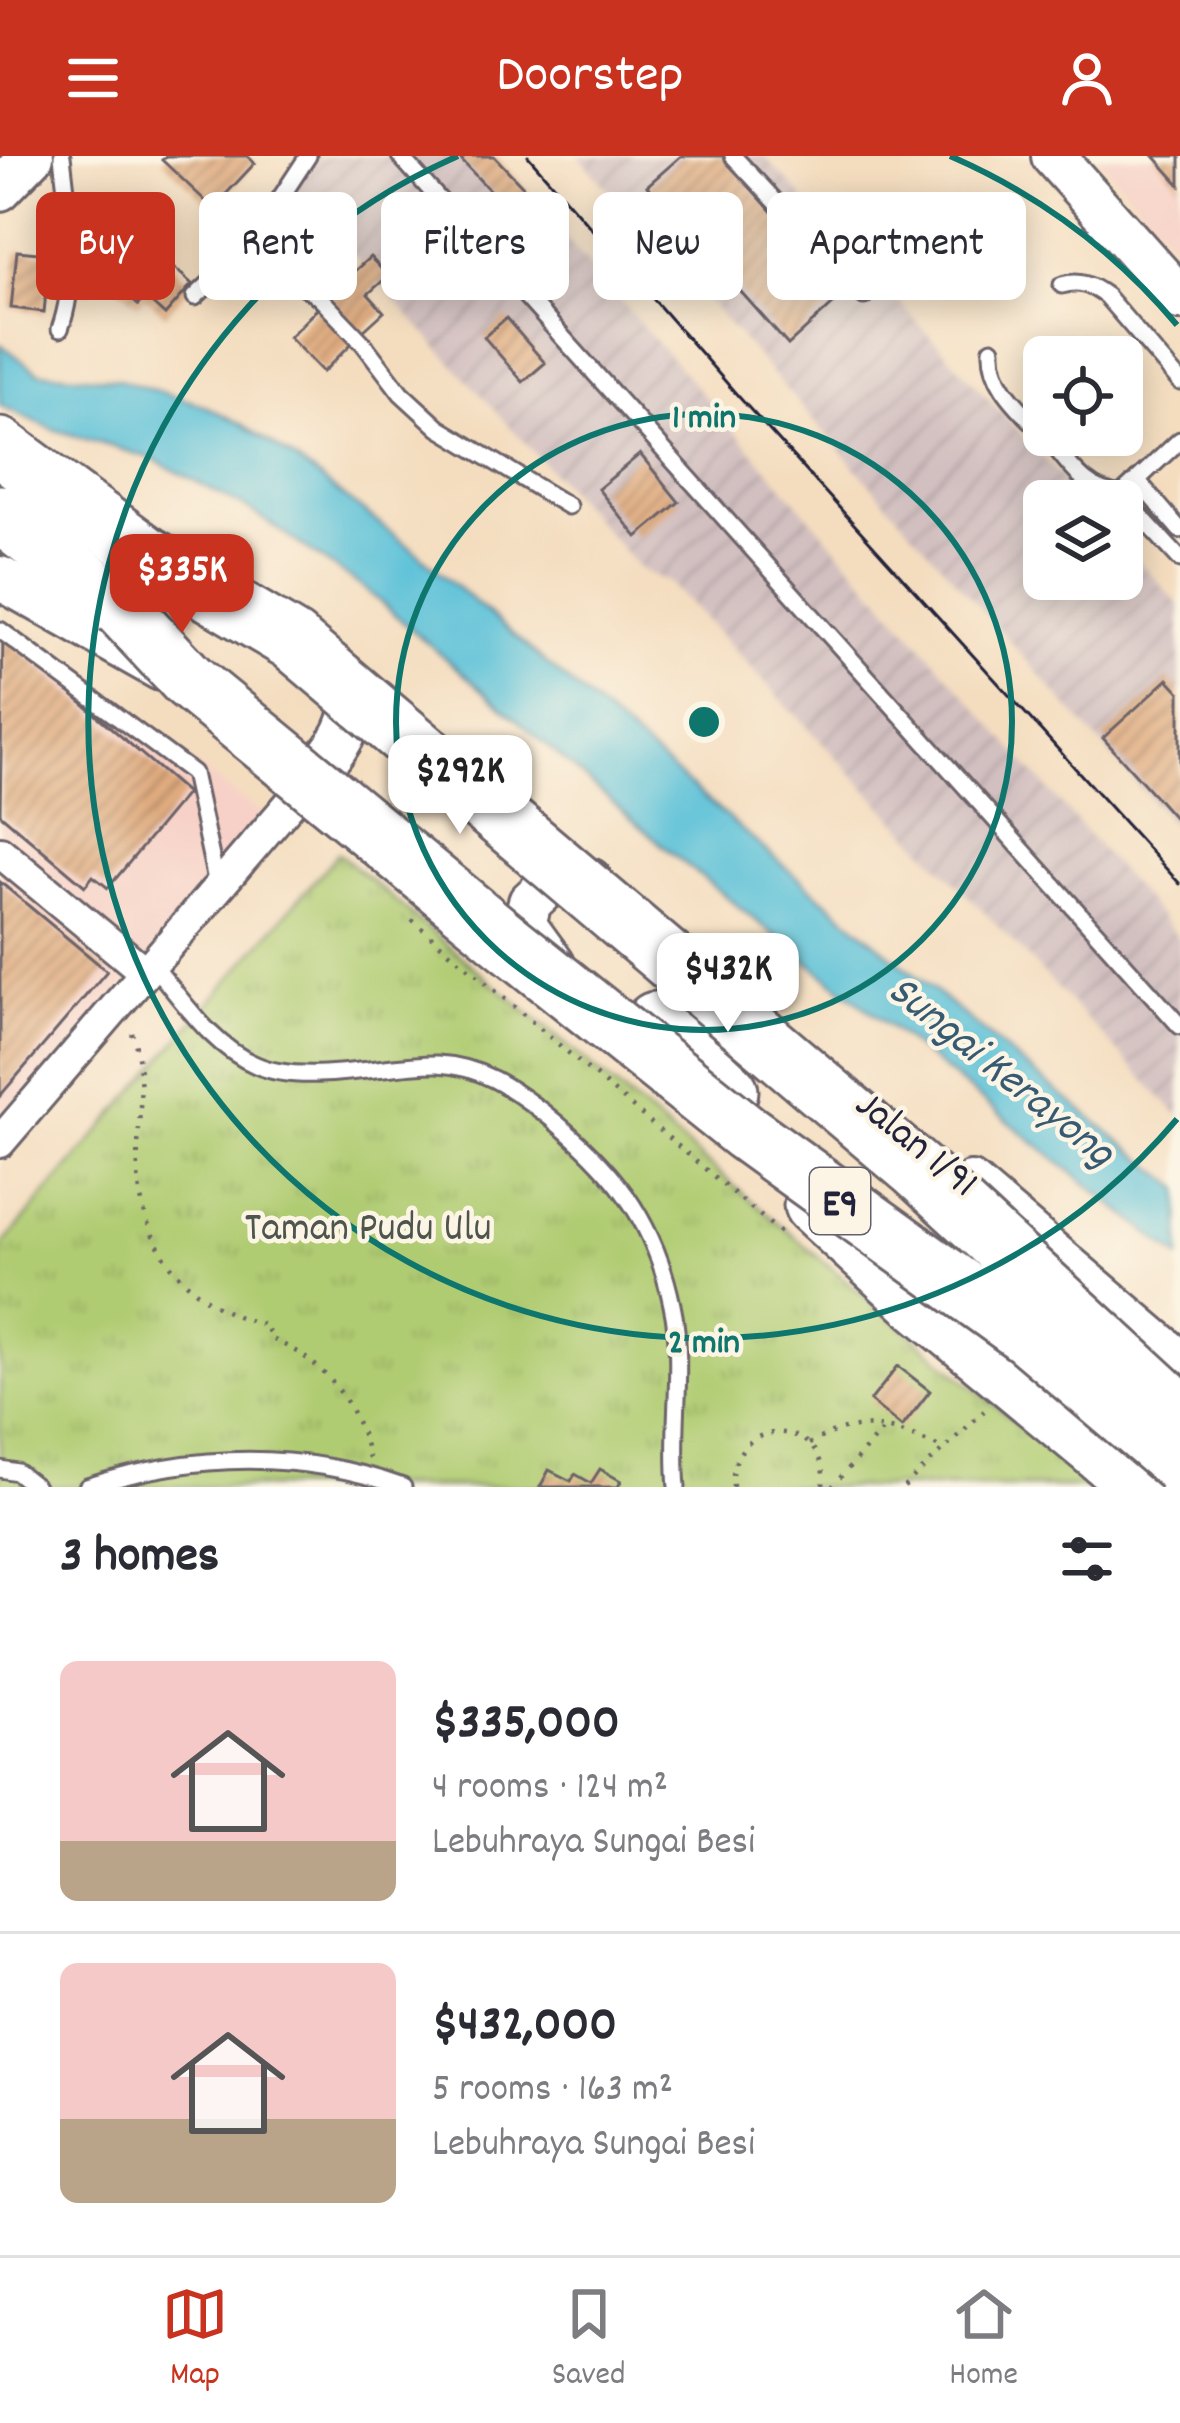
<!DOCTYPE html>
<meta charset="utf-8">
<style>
body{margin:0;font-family:Dekko,sans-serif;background:#f7f7f7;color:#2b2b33;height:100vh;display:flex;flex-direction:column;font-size:45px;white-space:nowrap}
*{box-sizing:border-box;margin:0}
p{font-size:39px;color:#7c7c81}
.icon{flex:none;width:66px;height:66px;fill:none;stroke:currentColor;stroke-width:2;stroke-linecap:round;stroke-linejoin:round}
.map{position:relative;height:1331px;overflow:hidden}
.drawer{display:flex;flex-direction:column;background:#fff;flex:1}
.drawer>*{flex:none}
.guide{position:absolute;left:36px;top:36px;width:1110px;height:108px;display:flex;gap:24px}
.fabs{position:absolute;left:1023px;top:180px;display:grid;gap:24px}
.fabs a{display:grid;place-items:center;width:120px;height:120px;border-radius:18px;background:#fff;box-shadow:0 6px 30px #0003;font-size:60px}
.price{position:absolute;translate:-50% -102px;padding:0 27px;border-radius:24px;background:#fff;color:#222;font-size:39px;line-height:78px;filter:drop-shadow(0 3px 6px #0008)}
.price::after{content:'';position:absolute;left:50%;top:72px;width:36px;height:27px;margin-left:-18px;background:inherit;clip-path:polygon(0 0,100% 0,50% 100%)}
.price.current{background:#c8321e;color:#fff}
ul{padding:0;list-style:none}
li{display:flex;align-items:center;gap:36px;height:300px;padding:0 60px}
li+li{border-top:3px solid #e1e1e2}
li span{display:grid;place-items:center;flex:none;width:336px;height:240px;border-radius:18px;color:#555}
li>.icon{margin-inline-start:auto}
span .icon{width:144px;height:144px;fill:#fffc;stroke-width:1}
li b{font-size:51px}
h2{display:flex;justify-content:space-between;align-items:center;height:144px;padding:0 60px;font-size:51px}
.tag{padding:0 42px;border-radius:18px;background:#fff;box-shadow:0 6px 30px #0003;font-size:42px;line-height:108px}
.tag.current{background:#c8321e;color:#fff}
header{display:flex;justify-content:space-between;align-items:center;height:156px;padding:0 60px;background:#c8321e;color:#fff;font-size:54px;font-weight:600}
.dock{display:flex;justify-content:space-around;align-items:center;height:168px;border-top:3px solid #e1e1e2;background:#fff;font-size:33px;color:#7c7c81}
.dock a{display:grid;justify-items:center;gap:6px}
.dock .current{color:#c8321e}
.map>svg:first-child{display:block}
.built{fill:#f7d1c7}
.industrial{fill:url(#industrial-furrows)}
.park{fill:url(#park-tufts);stroke:#697756;stroke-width:3}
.water{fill:#5bc1d8;stroke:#3e728a;stroke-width:3}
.building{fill:url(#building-hatch)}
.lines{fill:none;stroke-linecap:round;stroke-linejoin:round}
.lane-casing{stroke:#6c6369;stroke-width:21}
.street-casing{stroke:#6c6369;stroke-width:36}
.secondary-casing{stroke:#6c6369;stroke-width:48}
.highway-casing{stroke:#6c6369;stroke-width:63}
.path{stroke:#6c6369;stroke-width:4.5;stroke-dasharray:3 9;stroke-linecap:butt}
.lane{stroke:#fff;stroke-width:15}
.street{stroke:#fff;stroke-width:30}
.secondary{stroke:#fff;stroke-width:42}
.highway{stroke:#fff;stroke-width:57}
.tram{stroke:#22223b;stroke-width:3}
.highway-bridge-casing{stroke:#6c6369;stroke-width:63;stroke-linecap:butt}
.highway-bridge{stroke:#fff;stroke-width:57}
.ring{fill:none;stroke:#0f766e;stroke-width:6}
.labels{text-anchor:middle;stroke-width:9;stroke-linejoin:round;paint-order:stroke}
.shield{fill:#fcf5e5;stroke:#63616e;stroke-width:3}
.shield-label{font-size:39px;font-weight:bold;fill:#22223b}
.street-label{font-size:42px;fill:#22223b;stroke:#fcf5e5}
.park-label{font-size:42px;fill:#4d554c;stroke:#fcf5e5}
.water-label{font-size:45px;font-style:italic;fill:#365a72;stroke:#fcf5e5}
.centre{fill:#0f766e;stroke:#fcf5e5;stroke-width:6}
.ring-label{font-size:36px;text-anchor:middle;font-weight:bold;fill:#0f766e;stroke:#fcf5e5;stroke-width:9;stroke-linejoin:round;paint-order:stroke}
</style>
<header><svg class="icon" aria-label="menu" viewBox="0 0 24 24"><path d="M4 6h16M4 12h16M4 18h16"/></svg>Doorstep<svg class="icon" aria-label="person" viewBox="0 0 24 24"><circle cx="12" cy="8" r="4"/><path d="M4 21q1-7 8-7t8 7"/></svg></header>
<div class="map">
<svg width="1180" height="1331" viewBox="0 0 1180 1331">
<defs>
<pattern id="industrial-furrows" width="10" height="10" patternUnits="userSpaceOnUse" patternTransform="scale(3)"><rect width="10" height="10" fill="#d2bfc0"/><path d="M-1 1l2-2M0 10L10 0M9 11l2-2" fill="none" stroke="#b4a4a6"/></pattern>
<pattern id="park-tufts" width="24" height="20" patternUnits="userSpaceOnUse" patternTransform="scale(3)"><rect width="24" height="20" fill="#b0cc72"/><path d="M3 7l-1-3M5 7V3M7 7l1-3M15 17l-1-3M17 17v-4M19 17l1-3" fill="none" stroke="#97af64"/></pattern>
<pattern id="building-hatch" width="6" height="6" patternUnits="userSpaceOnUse" patternTransform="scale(3)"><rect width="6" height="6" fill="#dfaa7e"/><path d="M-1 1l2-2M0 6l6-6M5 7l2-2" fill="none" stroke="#b48a68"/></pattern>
</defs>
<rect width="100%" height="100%" fill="#fcf5e5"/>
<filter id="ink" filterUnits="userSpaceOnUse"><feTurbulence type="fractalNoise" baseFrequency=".00833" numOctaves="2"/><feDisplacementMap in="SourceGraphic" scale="24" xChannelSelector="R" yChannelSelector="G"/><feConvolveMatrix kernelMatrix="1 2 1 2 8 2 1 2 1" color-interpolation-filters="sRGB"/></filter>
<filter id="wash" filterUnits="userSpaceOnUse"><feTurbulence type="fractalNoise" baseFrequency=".004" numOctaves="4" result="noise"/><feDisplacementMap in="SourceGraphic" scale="48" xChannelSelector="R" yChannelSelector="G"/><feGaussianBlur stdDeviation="2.7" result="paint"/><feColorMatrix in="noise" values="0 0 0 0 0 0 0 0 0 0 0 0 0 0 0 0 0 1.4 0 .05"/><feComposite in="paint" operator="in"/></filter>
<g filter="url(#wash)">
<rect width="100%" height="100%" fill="#f4ddbf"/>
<g class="built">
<path d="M1098 0H1180V95Z"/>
<path d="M0 464 266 661 0 973Z"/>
</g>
<g class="industrial">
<path d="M298 0H494L1180 784V961L669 426 641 414 291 30Z"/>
<path d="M579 0H764L1083 345H1044V423H1122V387L1180 450V677Z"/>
</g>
<path class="park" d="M338 697 1092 1331H0V1092Z"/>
<path class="water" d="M0 188 38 216 117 223 203 249 242 268 297 305 415 395 764 693 1016 903 1180 1032V1102L674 699 364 432 250 354 195 325 150 302 53 273 0 249Z"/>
<g id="blocks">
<g class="building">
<path d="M166 0H247L255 7 213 52 162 4Z"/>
<path d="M466 0H494L528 36 509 55 461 4Z"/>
<path d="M681 0H723L844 138 788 189 647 30Z"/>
<path d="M1154 0H1180V29Z"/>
<path d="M120 62 192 128 165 159 145 141 138 149 110 123 116 115 92 93Z"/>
<path d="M17 95 50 98 44 156 11 152Z"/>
<path d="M370 101 388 120 368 138 384 156 361 177 327 140Z"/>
<path d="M321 149 355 184 323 216 289 181Z"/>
<path d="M506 162 545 207 523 226 484 181Z"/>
<path d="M640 298 679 346 637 381 598 333Z"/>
<path d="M3 479 187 637 108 732 93 720 85 730 0 658Z"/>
<path d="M1168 523 1180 536V668L1103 582Z"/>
<path d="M0 726 107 815 0 940Z"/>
<path d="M898 1210 930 1235 902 1271 870 1245Z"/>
<path d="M600 1313 621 1325 618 1331H540L549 1314 571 1325 575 1318 591 1327Z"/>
</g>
</g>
</g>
<g filter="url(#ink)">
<use href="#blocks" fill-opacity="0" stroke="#6c6369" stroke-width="3"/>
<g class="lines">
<g class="lane-casing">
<g id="lane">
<path d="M400 0 1180 870"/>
<path d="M733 0 864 140"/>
<path d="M249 90 320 142 363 187 401 237 439 272 568 350"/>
<path d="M1062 129C1080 124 1091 129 1106 140L1180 226"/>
<path d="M195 141 249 90 308 0"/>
<path d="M60 173C79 121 68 54 62 0"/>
<path d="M992 193C990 229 1021 253 1044 278"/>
<path d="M1045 279C1067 304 1085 338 1121 339L1180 284"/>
<path d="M1137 324 1180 374"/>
<path d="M1121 339 1180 403"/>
<path d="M0 474 193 617 217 729"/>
<path d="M152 808C183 844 211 890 256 909 306 931 385 907 438 908 480 910 510 931 543 956 611 1010 654 1062 672 1149 685 1208 671 1269 677 1331"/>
<path d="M0 1313 17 1316 36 1331"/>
<path d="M87 1331C192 1297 298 1294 403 1331"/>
</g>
</g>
<g class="street-casing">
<g id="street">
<path d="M0 696 145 816"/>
<path d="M0 986 317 616"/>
</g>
</g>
<g class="secondary-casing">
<g id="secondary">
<path d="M1053 0 1180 142"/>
<path d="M0 33 32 0"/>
<path d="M0 422 161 513"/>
<path d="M317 616C341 586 355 569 353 530"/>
<path d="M553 808 524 768 530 746 558 720 590 724"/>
<path d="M971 1028 1180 1206"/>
</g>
</g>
<g class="highway-casing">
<g id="highway">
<path d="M0 291 144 397"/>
<path d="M0 358 122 453"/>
<path d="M655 865 729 935"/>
<path d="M813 1049 915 1143 1142 1331"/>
</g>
</g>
<g class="path">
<path d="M412 764 783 1079"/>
<path d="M132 877C148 923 136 968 138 1016 141 1092 192 1153 266 1169L271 1183C325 1205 356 1246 369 1302"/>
<path d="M809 1288C859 1258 895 1271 944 1293"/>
<path d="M733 1331C727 1258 830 1259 823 1331"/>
<path d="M832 1331 884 1272"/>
<path d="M904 1331 984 1255"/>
</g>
<use href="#lane" class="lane"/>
<use href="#street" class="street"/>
<use href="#secondary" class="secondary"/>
<use href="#highway" class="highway"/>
<path class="tram" d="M528 0 739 241 1180 728"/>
<g class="highway-bridge-casing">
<g id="highway-bridge">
<path d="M144 397 292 485 917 1014 1180 1256"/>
<path d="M122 453 188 524 500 780 745 976 1028 1180 1180 1309"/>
</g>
</g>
<use href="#highway-bridge" class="highway-bridge"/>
</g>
</g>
<g class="ring">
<circle cx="704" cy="566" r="308"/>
<path d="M1177 963A617 617 0 1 1 458 0M950 0A617 617 0 0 1 1177 169"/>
</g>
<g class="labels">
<rect class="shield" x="810" y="1012" width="60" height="66" rx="9"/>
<g class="shield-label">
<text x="840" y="1059">E9</text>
</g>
<g class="street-label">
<text transform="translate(919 985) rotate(39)" y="15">Jalan 1/91</text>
</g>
<g class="park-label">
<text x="368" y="1083">Taman Pudu Ulu</text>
</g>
<g class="water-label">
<text transform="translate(1004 912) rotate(39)" y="16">Sungai Kerayong</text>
</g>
</g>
<circle cx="704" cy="566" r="18" class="centre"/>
<g class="ring-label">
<text x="704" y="271">1 min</text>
<text x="704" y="1196">2 min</text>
</g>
</svg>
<div class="fabs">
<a><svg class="icon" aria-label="locate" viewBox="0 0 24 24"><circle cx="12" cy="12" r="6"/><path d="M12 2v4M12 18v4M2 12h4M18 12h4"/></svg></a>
<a><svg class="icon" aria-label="layers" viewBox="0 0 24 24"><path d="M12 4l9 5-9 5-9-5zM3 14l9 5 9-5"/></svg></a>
</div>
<b class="price current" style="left:182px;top:480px">$335K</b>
<b class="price" style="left:460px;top:681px">$292K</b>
<b class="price" style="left:728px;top:879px">$432K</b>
<div class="guide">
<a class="tag current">Buy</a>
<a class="tag">Rent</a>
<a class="tag">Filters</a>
<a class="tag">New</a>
<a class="tag">Apartment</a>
</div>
</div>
<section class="drawer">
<h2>3 homes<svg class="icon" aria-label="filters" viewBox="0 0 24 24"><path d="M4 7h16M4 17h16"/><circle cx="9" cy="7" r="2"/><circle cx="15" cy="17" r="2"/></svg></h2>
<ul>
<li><span style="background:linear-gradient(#f6c9c9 75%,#b9a48a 0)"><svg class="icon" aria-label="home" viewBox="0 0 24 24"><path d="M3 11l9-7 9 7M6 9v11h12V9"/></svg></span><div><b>$335,000</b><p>4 rooms · 124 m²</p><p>Lebuhraya Sungai Besi</p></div></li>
<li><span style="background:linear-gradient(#f6c9c9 65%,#b9a48a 0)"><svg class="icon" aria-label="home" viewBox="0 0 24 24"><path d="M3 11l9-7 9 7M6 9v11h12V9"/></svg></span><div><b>$432,000</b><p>5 rooms · 163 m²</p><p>Lebuhraya Sungai Besi</p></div></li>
</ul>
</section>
<nav class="dock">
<a class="current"><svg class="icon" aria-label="map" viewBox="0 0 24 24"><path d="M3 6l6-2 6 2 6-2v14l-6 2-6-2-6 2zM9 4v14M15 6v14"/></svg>Map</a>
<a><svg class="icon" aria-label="saved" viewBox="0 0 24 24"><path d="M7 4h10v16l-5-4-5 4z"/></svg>Saved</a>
<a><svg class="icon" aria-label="home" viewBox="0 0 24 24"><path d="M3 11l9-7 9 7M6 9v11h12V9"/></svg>Home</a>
</nav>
